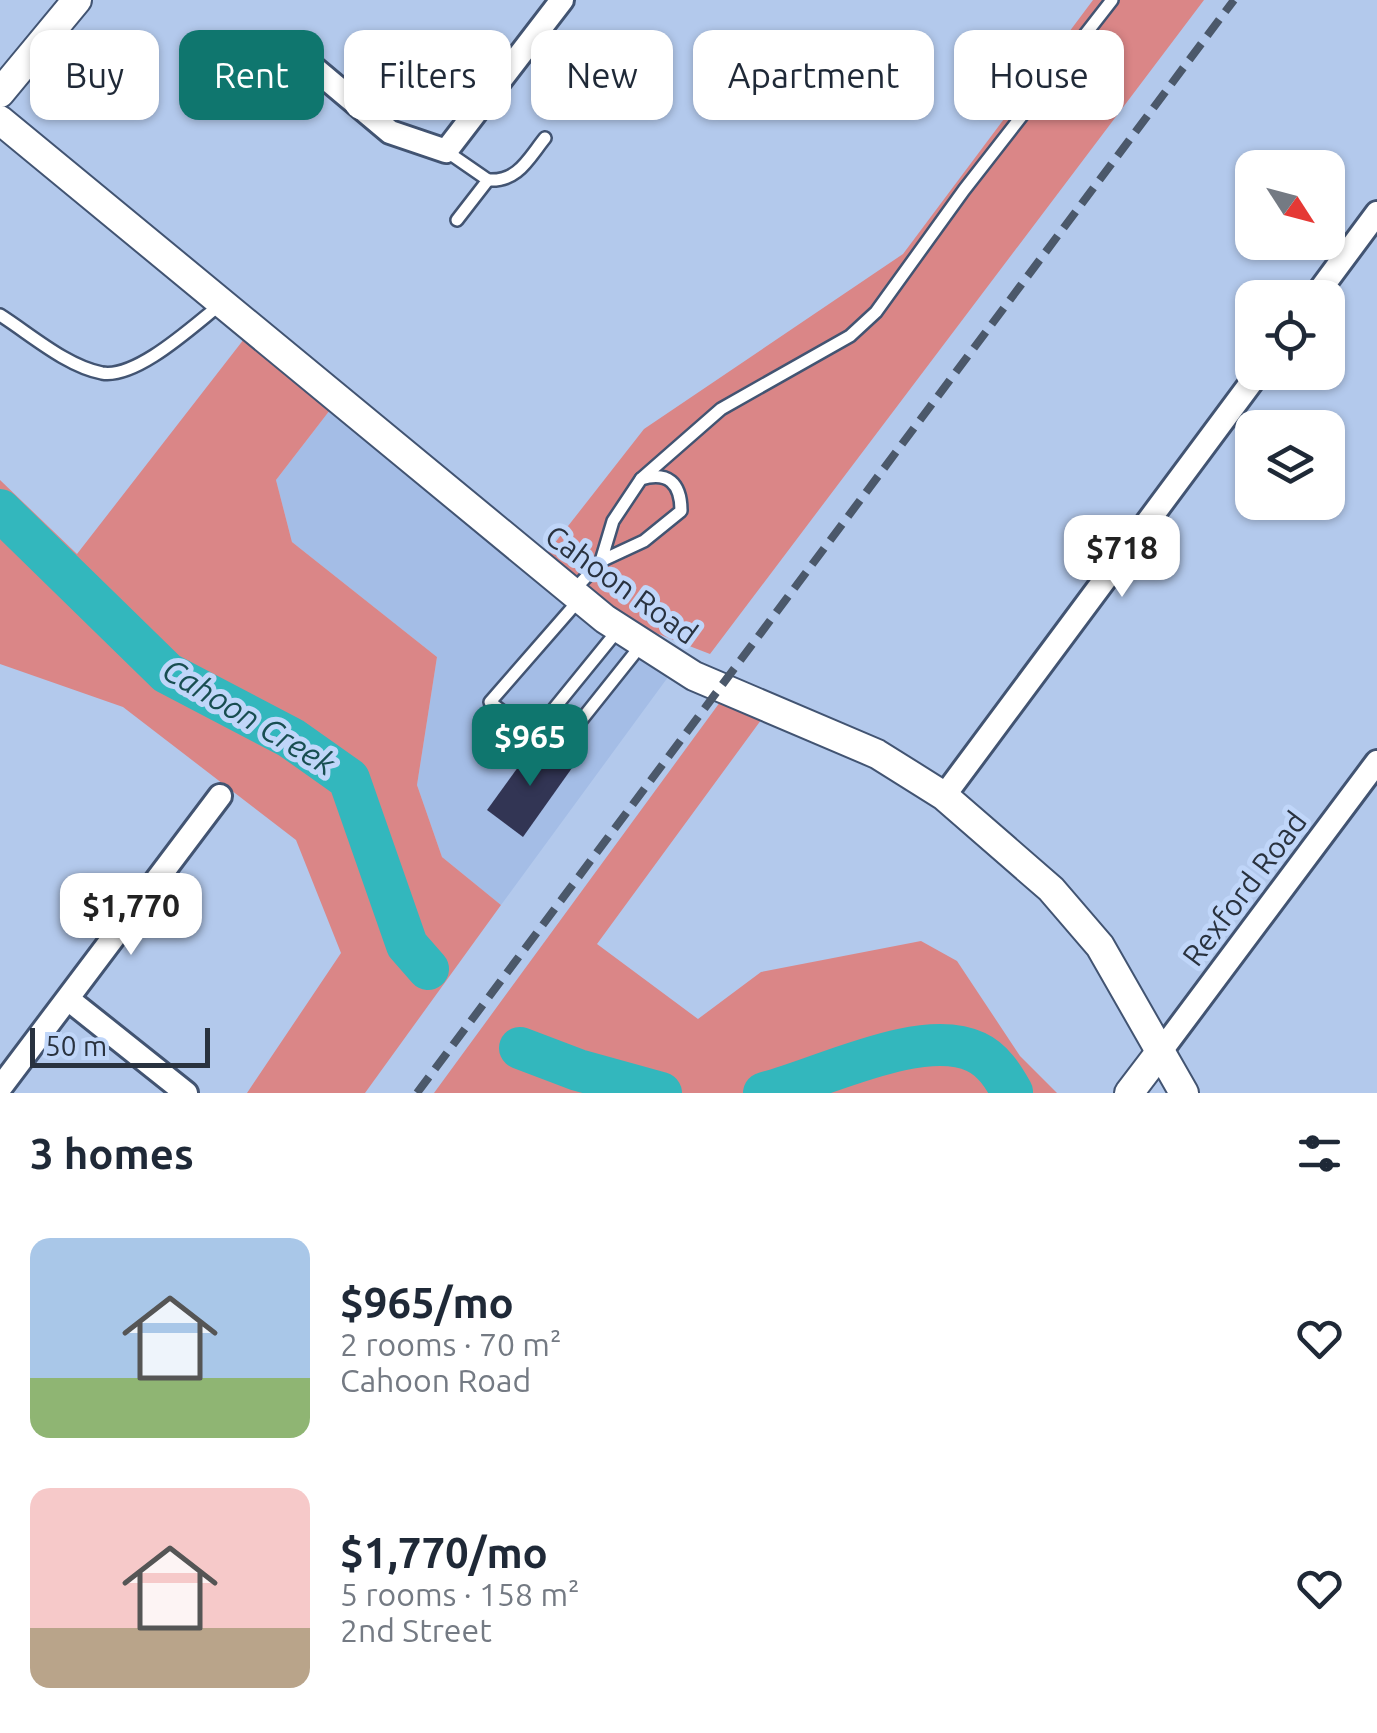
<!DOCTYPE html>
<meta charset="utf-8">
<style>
body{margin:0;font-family:Ubuntu,sans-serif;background:#f2f2f3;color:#1f2937;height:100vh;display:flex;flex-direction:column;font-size:38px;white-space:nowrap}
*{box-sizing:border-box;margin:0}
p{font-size:32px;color:#747a83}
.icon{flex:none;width:55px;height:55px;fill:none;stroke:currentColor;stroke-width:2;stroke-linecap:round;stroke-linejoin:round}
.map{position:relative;height:1093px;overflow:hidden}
.sheet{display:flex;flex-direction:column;background:#fff;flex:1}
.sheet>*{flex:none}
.top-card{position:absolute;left:30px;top:30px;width:1318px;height:90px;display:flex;gap:20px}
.needle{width:65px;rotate:126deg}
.buttons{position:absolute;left:1235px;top:150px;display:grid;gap:20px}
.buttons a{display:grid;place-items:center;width:110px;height:110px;border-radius:20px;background:#fff;box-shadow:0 2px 8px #0004;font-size:50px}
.scale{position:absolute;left:30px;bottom:25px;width:180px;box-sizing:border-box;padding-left:10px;border:5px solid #29323f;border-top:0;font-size:28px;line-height:35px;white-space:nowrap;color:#29323f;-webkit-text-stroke:8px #c0d6f9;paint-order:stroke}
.price{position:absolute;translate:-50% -85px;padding:0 22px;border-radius:20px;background:#fff;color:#222;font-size:32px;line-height:65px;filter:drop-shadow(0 2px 5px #0008)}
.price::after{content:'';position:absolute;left:50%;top:60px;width:30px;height:22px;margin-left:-15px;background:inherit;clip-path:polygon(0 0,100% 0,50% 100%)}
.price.on{background:#0f766e;color:#fff}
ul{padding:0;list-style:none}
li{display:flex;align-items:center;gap:30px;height:250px;padding:0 30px}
li span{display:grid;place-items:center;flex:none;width:280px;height:200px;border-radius:20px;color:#555}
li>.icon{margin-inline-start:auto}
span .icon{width:120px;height:120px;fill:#fffc;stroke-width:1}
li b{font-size:42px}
h2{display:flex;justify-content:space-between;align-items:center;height:120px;padding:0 30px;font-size:42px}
.pill{padding:0 35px;border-radius:20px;background:#fff;box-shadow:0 2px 8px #0004;font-size:35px;line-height:90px}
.pill.on{background:#0f766e;color:#fff}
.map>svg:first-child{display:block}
.built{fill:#a4bde6}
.green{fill:#da8687}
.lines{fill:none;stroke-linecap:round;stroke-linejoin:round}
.river{stroke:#33b7bd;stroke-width:42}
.building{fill:#323554}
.service-casing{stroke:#425472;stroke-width:16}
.minor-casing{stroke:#425472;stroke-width:28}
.tertiary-casing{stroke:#425472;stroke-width:32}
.service{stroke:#fff;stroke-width:11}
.minor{stroke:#fff;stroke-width:22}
.tertiary{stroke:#fff;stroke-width:28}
.rail{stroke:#4b586a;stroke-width:8;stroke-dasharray:20 10;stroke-linecap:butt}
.labels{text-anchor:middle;stroke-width:10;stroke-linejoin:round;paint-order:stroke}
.street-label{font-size:30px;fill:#29323f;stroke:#c0d6f9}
.water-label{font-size:32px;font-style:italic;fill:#184e51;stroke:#c0d6f9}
</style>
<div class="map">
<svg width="1377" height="1093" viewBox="0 0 1377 1093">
<rect width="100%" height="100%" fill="#b3c9ec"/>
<path class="built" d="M330 410 648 662 671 673 501 905 442 857 417 785 437 657 292 542 276 480Z"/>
<g class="green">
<path d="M1093 0H1204L710 654 635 625 543 558 644 429 903 254Z"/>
<path d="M244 339 330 410 276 480 292 542 437 657 417 785 442 857 501 905 365 1093H247L341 953 296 840 123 707 0 664V480L77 554Z"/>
<path d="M723 698 764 716 597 944 698 1019 761 972 921 941 957 961 1020 1056 1057 1093H434Z"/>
</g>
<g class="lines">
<g class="river">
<path d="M0 510 167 673 291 738 349 779 407 945 428 969"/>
<path d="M520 1048 578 1070 661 1093"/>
<path d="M764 1093C820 1079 922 1026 976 1052 993 1060 1003 1076 1012 1092"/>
</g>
</g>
<path class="building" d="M537 741 572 768 523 837 487 810Z"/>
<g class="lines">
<g class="service-casing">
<g id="service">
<path d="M446 151 488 180 457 220"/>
<path d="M488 180C518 182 528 159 545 138"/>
<path d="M0 315C30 334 66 366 102 373 137 379 194 325 221 304"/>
<path d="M641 479 721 409 850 336 876 312 964 190 1112 0"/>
<path d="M574 590 601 561 644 541 681 511C681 483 668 471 641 479L613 521 601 561"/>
<path d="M579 600 490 702 511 718 548 716 571 733 642 644"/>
<path d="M548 716 618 630"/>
</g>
</g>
<g class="minor-casing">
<g id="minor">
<path d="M217 60 315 69 390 132 446 151 562 0"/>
<path d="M1314 298 1377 213"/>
<path d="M944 796 1259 372"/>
<path d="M68 999 186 1093"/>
<path d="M1161 1051 1377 762"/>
<path d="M0 1088 220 796"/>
</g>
</g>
<g class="tertiary-casing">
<g id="tertiary">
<path d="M0 93 77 0"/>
<path d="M0 120 605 619 694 676 877 754 944 796 1051 889 1100 946 1184 1093"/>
<path d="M1129 1093 1161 1051"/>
</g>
</g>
<use href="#service" class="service"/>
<use href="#minor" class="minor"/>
<use href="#tertiary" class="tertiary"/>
<path class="rail" d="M417 1093 1234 0"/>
</g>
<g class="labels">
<g class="street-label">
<text transform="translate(621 585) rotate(36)" y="10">Cahoon Road</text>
<text transform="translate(1245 889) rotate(-53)" y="10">Rexford Road</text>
</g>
<g class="water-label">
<text transform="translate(249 717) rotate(31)" y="11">Cahoon Creek</text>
</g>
</g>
</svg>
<div class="buttons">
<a><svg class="needle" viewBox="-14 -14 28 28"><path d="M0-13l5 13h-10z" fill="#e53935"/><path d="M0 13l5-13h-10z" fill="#747a83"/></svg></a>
<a><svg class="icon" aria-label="locate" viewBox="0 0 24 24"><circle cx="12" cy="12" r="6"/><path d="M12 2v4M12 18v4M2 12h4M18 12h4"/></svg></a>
<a><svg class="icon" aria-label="layers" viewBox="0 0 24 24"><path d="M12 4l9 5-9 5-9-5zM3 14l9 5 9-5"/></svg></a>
</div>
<div class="scale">50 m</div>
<b class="price" style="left:1122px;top:600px">$718</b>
<b class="price on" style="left:530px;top:789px">$965</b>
<b class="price" style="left:131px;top:958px">$1,770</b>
<div class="top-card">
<a class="pill">Buy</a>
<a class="pill on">Rent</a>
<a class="pill">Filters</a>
<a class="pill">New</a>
<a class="pill">Apartment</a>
<a class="pill">House</a>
</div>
</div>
<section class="sheet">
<h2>3 homes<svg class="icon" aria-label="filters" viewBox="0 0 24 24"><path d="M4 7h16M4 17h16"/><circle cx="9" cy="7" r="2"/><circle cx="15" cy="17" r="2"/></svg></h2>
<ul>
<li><span style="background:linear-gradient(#a9c7e8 70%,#8fb573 0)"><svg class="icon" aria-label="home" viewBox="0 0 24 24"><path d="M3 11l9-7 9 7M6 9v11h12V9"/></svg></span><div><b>$965/mo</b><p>2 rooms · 70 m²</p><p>Cahoon Road</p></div><svg class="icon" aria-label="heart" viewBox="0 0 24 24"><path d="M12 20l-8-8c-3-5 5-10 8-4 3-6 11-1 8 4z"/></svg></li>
<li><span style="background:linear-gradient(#f6c9c9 70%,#b9a48a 0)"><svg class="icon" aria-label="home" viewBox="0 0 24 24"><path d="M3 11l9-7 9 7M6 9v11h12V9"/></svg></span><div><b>$1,770/mo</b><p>5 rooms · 158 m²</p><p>2nd Street</p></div><svg class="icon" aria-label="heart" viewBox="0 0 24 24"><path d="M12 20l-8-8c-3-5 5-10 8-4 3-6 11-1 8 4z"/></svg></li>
</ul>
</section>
